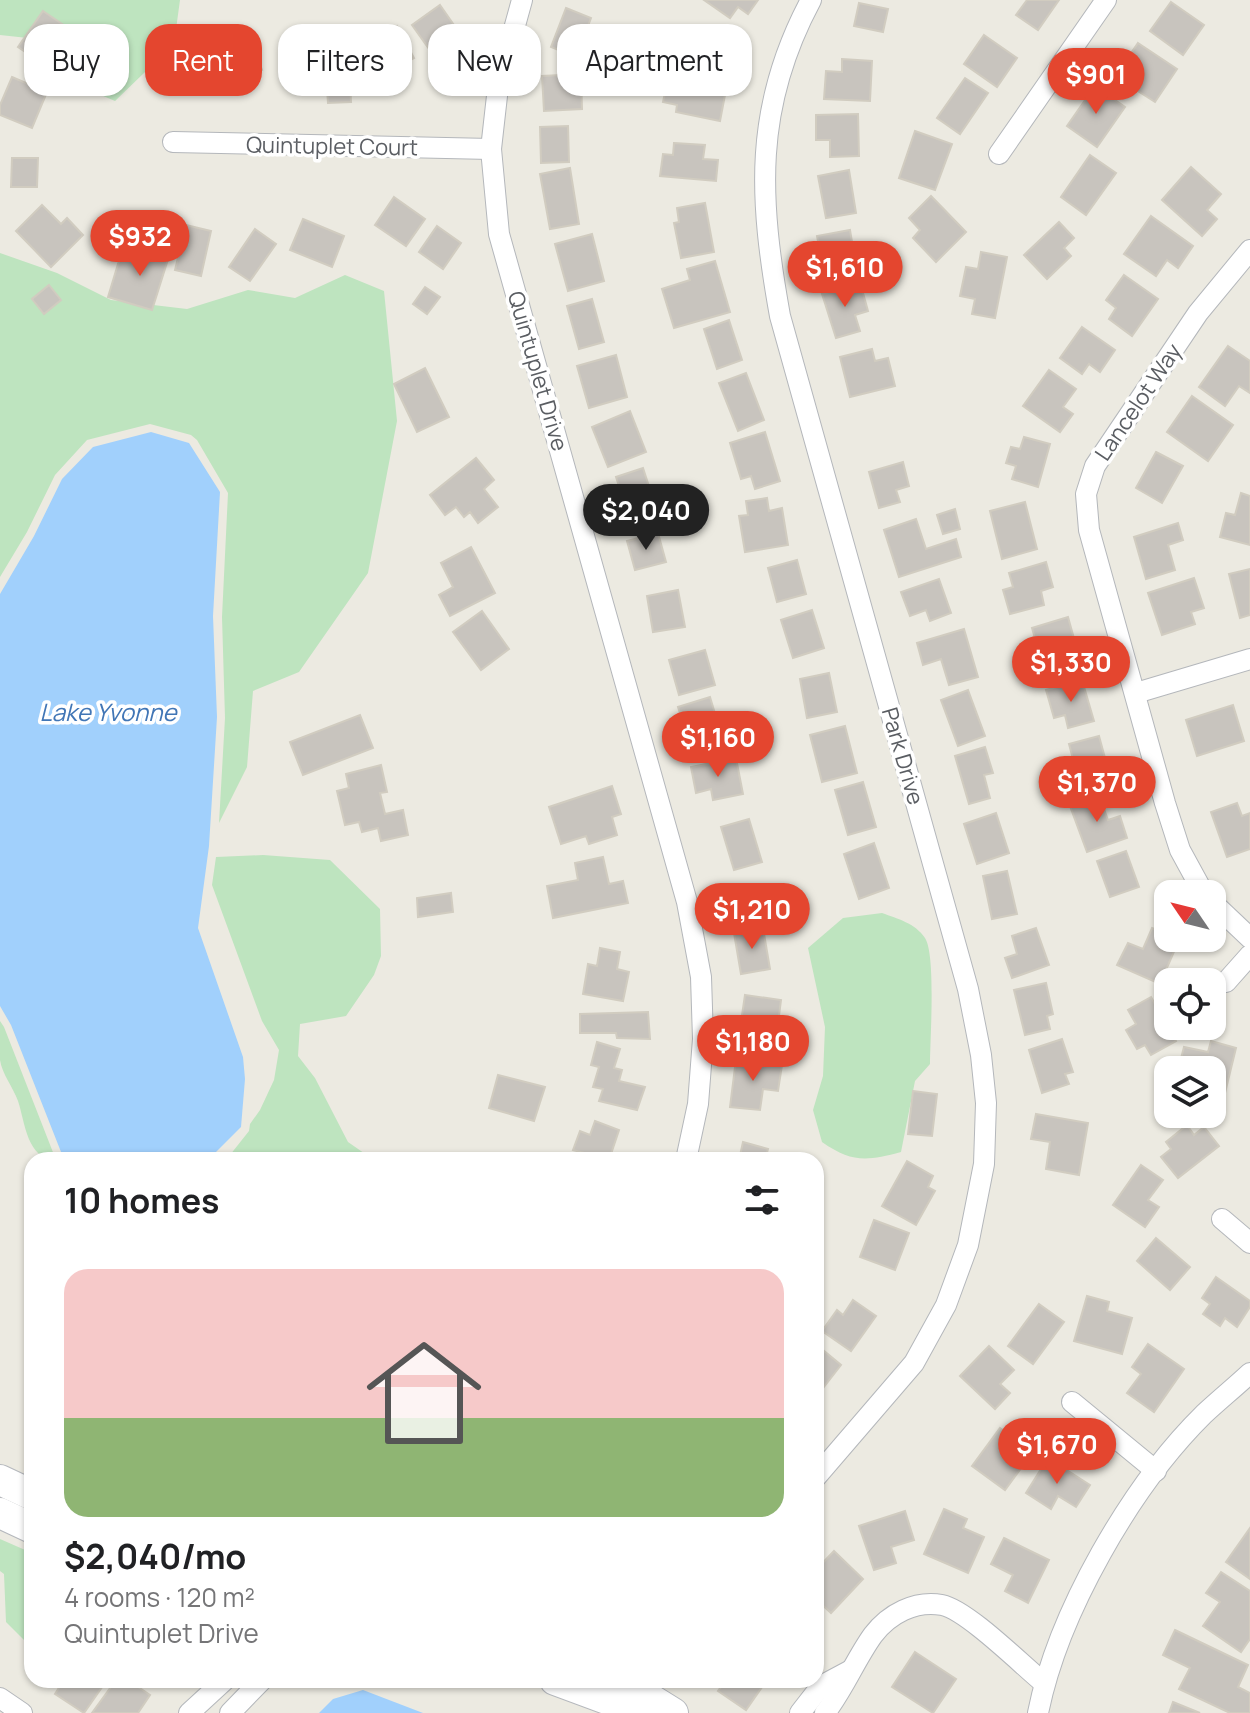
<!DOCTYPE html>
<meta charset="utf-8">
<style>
body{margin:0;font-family:Manrope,sans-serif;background:#f2f2f2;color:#202124;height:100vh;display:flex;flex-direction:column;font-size:30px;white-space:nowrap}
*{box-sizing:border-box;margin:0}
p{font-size:26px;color:#757577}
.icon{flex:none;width:44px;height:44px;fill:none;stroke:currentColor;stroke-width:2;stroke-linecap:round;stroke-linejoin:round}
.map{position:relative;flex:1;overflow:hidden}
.side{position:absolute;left:24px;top:1152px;width:800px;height:536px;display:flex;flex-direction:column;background:#fff;border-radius:24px;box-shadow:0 2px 6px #0004}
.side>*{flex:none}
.top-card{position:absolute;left:24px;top:24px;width:800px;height:72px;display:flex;gap:16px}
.needle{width:52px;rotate:305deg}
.tools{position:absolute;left:1154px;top:880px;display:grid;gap:16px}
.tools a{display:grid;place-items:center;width:72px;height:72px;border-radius:16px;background:#fff;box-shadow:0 2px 6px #0004;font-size:40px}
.price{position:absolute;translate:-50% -68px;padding:0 18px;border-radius:28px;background:#e4462f;color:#fff;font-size:26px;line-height:52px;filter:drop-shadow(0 2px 4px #0008)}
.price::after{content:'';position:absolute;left:50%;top:48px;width:24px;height:18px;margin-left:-12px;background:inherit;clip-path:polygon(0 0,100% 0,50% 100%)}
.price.selected{background:#222;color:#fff}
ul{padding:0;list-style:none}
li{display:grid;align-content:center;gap:16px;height:424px;padding:0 40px}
li span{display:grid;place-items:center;height:248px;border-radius:24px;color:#555}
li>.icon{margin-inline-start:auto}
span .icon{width:144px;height:144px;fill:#fffc;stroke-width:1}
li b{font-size:34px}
h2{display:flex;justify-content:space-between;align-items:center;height:96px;padding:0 40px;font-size:34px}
.tag{padding:0 28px;border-radius:24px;background:#fff;box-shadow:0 2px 6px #0004;font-size:28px;line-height:72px}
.tag.selected{background:#e4462f;color:#fff}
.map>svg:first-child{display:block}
.green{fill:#bee4bf}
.water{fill:#a1d0fc}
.building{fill:#c8c4be;stroke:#d1ccc0;stroke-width:2}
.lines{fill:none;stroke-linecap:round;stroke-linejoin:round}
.street-casing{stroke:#b4b7bb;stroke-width:22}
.secondary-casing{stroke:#b5b8bd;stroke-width:32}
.street{stroke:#fff;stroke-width:20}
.secondary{stroke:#fff;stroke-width:30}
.labels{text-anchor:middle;stroke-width:7;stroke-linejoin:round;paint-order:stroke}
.street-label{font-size:22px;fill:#5a5d62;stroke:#fff}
.water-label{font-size:24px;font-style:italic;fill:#4176b6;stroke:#fff}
</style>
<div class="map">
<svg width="1250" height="1713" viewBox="0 0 1250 1713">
<rect width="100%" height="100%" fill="#eceae1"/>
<g class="green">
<path d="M0 0H180L174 44 115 101 75 84 37 39 0 35Z"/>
<path d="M0 253 57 273 111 300 187 309 248 290 295 298 345 275 384 291 397 421 368 573 299 672 253 691 247 767 219 823 225 718 222 617 228 493 197 440 191 435 150 424 87 440 55 475 27 532 0 577Z"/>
<path d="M263 855 330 860 380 909 381 956 374 975 346 1016 300 1024 298 1056 315 1078 348 1142 374 1160H226L249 1131 250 1124 260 1110 274 1080 279 1050 262 1021 212 885 216 857Z"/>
<path d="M882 913C898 919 915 923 925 938 936 955 930 1040 930 1064L915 1081 901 1152C867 1161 852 1163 822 1142L813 1110 823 1076 825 1027 808 948 843 918Z"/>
<path d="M0 1021 4 1027 56 1160C27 1160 25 1122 18 1101 13 1087 2 1074 0 1060 0 1048 0 1034 0 1021Z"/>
<path d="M0 1539 32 1553V1648L6 1622 4 1574 0 1571Z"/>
</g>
<g class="water">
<path d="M151 432 189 443 220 492 213 616 217 717 209 846 198 928 243 1057 245 1079 241 1127 208 1160H69L63 1157 11 1025 0 1006V594L34 536 62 479 93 447Z"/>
<path d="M363 1690 423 1713H319L333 1699Z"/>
</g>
<g class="building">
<path d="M704 0H758L748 14 738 7 730 18Z"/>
<path d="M1027 0H1059L1038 30 1016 15Z"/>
<path d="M1171 2 1204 25 1183 55 1150 31Z"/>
<path d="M859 3 888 9 883 32 854 26Z"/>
<path d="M440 5 463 38 453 46 461 58 444 70 412 25Z"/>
<path d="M566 8 591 18 576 57 551 47Z"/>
<path d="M43 11 71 30 46 66 18 47Z"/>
<path d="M397 26 414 58 378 77 361 45Z"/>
<path d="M248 31 262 70 238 79 224 40Z"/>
<path d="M984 35 1017 58 997 87 964 64Z"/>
<path d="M1138 43 1177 69 1155 102 1130 86 1140 72 1125 62Z"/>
<path d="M842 59 872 61 870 101 824 99 826 71 842 72Z"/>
<path d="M349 61 351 102 328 103 327 89H314L313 62Z"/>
<path d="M581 74 582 109 544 111 542 76Z"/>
<path d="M12 77 47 92 32 128 0 115V105Z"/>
<path d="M678 77 708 82 706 92 725 95 720 121 676 112 677 105 663 102 666 88 676 90Z"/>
<path d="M965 78 988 93 960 134 937 118Z"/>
<path d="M1095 86 1125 107 1097 147 1067 126Z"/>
<path d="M858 114 859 156 830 157V140H816V115Z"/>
<path d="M568 126 569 162 541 163 540 127Z"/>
<path d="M915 131 952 144 935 190 899 178Z"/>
<path d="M674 143 705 145 703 159 718 160 716 181 660 176 663 154 673 155Z"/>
<path d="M1090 155 1116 173 1086 215 1061 197Z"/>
<path d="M12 158H38L37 187H11Z"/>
<path d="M1191 167 1221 194 1207 210 1217 219 1202 236 1162 200Z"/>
<path d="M570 168 579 224 550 229 540 174Z"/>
<path d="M849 170 856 213 826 218 818 176Z"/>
<path d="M931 196 966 232 936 262 913 238 920 230 909 218Z"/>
<path d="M394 197 425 219 406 246 375 225Z"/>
<path d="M705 203 714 252 681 258 674 223 679 222 677 208Z"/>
<path d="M42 205 61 224 67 218 83 235 51 267 16 231Z"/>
<path d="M1151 216 1193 246 1178 268 1167 260 1156 276 1124 254Z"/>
<path d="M303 219 344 236 332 267 290 250Z"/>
<path d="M1059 222 1074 238 1064 248 1071 256 1047 279 1024 255Z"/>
<path d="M186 225 211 231 201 276 175 270Z"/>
<path d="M437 226 461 243 443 269 419 252Z"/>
<path d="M255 229 276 244 250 281 229 267Z"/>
<path d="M850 230 857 272 825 278 817 236Z"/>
<path d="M592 234 604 281 568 291 555 244Z"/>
<path d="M148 246 170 253 152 310 108 297 121 254 143 261Z"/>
<path d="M981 252 1007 257 995 318 972 314 975 299 960 296 966 267 978 269Z"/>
<path d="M715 261 730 312 674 328 662 289 690 280 687 269Z"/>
<path d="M1124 275 1158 299 1132 336 1109 319 1116 308 1106 300Z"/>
<path d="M860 282 868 311 855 315 860 331 836 338 822 294Z"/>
<path d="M49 285 61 300 44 314 32 299Z"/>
<path d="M425 287 440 297 427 314 413 304Z"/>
<path d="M592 299 604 342 579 349 567 306Z"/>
<path d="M729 320 742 360 717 369 704 329Z"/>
<path d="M1082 327 1115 350 1100 372 1089 364 1082 374 1060 358Z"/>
<path d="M1228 346 1250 361V393L1239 386 1225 406 1199 387Z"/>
<path d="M872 349 875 361 888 358 895 386 850 397 840 357Z"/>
<path d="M616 355 627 397 589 408 577 366Z"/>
<path d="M425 368 449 417 417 432 394 384Z"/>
<path d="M1049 370 1076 389 1063 407 1073 414 1060 432 1023 406Z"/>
<path d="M746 373 764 420 738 431 719 383Z"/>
<path d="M1192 396 1233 425 1208 461 1167 432Z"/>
<path d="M630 411 646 452 608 467 592 427Z"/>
<path d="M765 432 780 481 755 489 751 476 741 479 730 443Z"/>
<path d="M1024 437 1050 444 1038 487 1012 479 1016 466 1006 463 1011 447 1020 449Z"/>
<path d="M1156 452 1183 466 1162 503 1136 488Z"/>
<path d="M476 458 494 480 484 489 498 507 478 523 470 512 464 517 456 507 445 515 430 495Z"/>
<path d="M903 462 909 486 896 490 900 502 879 508 869 472Z"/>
<path d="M643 468 659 517 632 526 616 477Z"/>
<path d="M1241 493 1250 496V545L1220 537 1226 513 1235 515Z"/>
<path d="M767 498 769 511 782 508 788 545 745 552 739 516 748 515 746 501Z"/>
<path d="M1025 502 1037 549 1002 559 990 511Z"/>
<path d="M955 509 960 529 943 534 937 515Z"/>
<path d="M916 519 926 549 956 539 961 557 899 577 884 530Z"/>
<path d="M1178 523 1183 540 1168 545 1175 570 1146 579 1134 537Z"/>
<path d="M658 533 666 562 635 570 627 541Z"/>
<path d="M471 547 495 593 450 616 439 595 453 587 441 563Z"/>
<path d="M797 560 806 594 777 602 768 568Z"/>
<path d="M1046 562 1053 587 1041 591 1044 605 1010 614 1003 590 1013 587 1009 573Z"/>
<path d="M1250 569V615L1240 618 1229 574Z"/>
<path d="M1194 578 1204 608 1191 612 1195 624 1162 635 1148 593Z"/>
<path d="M939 579 951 613 930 621 926 610 910 616 901 592Z"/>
<path d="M678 590 685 627 653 632 647 596Z"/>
<path d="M812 610 824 648 793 658 781 620Z"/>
<path d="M482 611 509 649 481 670 453 632Z"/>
<path d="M1068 617 1080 660 1044 670 1032 628Z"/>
<path d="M964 629 978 677 949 685 941 659 923 665 917 643Z"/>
<path d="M705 650 715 685 679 695 669 660Z"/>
<path d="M829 673 837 712 807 718 800 679Z"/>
<path d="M1082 680 1094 721 1068 728 1065 715 1054 718 1046 690Z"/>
<path d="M968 690 985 736 958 746 941 700Z"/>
<path d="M710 697 725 747 694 757 678 707Z"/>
<path d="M1233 705 1244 741 1197 756 1186 720Z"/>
<path d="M360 715 373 748 303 775 290 742Z"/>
<path d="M845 726 857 773 822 782 810 735Z"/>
<path d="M1099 736 1111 780 1067 792 1059 763 1073 759 1069 744Z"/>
<path d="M985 747 993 773 984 775 990 798 969 804 955 756Z"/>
<path d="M736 758 743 794 713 800 711 789 696 793 691 767Z"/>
<path d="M381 765 387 792 380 793 385 814 403 810 408 835 381 841 378 828 362 832 359 822 345 825 337 791 349 788 346 774Z"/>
<path d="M863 782 876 827 848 835 835 790Z"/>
<path d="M612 786 621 814 612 817 617 835 589 844 586 836 561 844 549 807Z"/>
<path d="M1099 795 1108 820 1120 816 1127 838 1087 852 1070 806Z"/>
<path d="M1237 803 1242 816 1250 813V849L1227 857 1211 812Z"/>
<path d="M996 813 1009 853 977 864 964 824Z"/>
<path d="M749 819 762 862 734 870 721 827Z"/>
<path d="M874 843 889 888 859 899 844 854Z"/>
<path d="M1126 851 1139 887 1110 897 1097 861Z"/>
<path d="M603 857 609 884 623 881 628 903 553 918 547 886 578 880 575 863Z"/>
<path d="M1007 871 1017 914 992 919 983 876Z"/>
<path d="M451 893 453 912 418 917 417 898Z"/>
<path d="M763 928 770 969 741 974 734 933Z"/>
<path d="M1036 928 1049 965 1012 978 1005 958 1017 954 1012 936Z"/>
<path d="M1152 928 1168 935V938L1179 940 1160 984 1117 965 1128 943 1143 949Z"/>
<path d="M600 948 620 952 617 969 629 972 623 1001 583 994 588 964 597 966Z"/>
<path d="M1046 983 1053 1014 1047 1016 1050 1029 1025 1035 1014 990Z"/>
<path d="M745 995 781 1000 775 1047 738 1042Z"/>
<path d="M1151 997 1176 1041 1151 1055 1145 1045 1137 1049 1126 1030 1136 1024 1128 1010Z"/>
<path d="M648 1012 650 1039 617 1038 616 1033H580V1014Z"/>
<path d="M1062 1039 1073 1072 1065 1074 1069 1084 1042 1093 1029 1050Z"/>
<path d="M1211 1041 1236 1048 1225 1093 1212 1090V1070H1178L1184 1047 1208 1052Z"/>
<path d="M597 1042 620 1049 614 1068 622 1070 619 1081 645 1087 637 1110 599 1101 603 1089 593 1087 599 1067 591 1065Z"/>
<path d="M736 1059 782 1065 778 1091 763 1089 760 1110 730 1107Z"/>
<path d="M498 1075 545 1087 534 1121 489 1108Z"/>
<path d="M913 1091 937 1094 932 1136 908 1134Z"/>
<path d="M1036 1114 1088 1123 1079 1175 1046 1169 1050 1142 1031 1139Z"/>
<path d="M595 1121 619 1130 609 1160H581L584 1153 573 1150 580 1131 590 1135Z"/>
<path d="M1187 1125 1194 1135 1204 1127 1219 1146 1178 1178 1161 1157 1171 1149 1166 1142Z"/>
<path d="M743 1142 768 1149 765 1160H739Z"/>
<path d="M907 1161 933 1176 928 1187 935 1191 916 1225 882 1206Z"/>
<path d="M1141 1165 1163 1180 1148 1200 1159 1207 1145 1227 1113 1205Z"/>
<path d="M874 1220 909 1233 895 1270 860 1257Z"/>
<path d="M1156 1238 1190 1267 1170 1290 1137 1261Z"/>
<path d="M1216 1277 1250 1301V1307L1237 1327 1225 1318 1220 1326 1203 1314 1210 1304 1202 1298Z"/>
<path d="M1087 1296 1109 1302 1107 1311 1132 1318 1122 1354 1074 1341Z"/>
<path d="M853 1300 876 1316 851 1351 822 1331 837 1310 843 1315Z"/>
<path d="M1039 1304 1064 1322 1033 1364 1008 1346Z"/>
<path d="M1148 1344 1184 1369 1154 1412 1127 1393 1141 1374 1132 1367Z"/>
<path d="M989 1346 1014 1370 1000 1384 1010 1393 995 1409 960 1376Z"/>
<path d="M823 1350 841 1365 816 1397V1358Z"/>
<path d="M1000 1428 1033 1452 1005 1490 972 1466Z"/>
<path d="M1048 1458 1090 1485 1076 1507 1058 1496 1051 1509 1026 1493Z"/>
<path d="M944 1509 967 1519 963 1528 984 1537 968 1573 924 1554Z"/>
<path d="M905 1511 914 1540 891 1547 896 1563 874 1570 859 1526Z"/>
<path d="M1250 1528V1579L1226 1562Z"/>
<path d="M1004 1538 1049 1560 1028 1603 1005 1591 1013 1575 991 1564Z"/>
<path d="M834 1551 863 1579 831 1613 816 1599V1570Z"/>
<path d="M1221 1572 1250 1591V1639L1241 1652 1203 1626 1220 1602 1206 1593Z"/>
<path d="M1175 1630 1248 1665 1238 1687 1250 1693V1713H1230L1179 1689 1190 1668 1163 1655Z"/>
<path d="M915 1652 956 1679 933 1713 892 1687Z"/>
<path d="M64 1680H107L84 1713 55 1694Z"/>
<path d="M116 1680H128L150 1695 138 1713H92Z"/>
<path d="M726 1680H767L746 1710 718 1691Z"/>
<path d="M1173 1702 1200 1713H1169Z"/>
</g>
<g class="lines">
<g class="street-casing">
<g id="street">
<path d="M522 0 498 87 491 149 499 234 687 902 701 977 703 1039 698 1104 686 1160"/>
<path d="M811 0C753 108 759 199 780 316L968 989 981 1055 986 1103 984 1164 968 1245 946 1305 914 1363 816 1477"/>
<path d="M173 142 491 149"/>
<path d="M999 154 1106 0"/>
<path d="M1136 693 1250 659"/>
<path d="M1204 894 1180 850 1165 803 1089 530 1086 494 1095 466 1198 313 1250 250"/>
<path d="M1212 902 1250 938"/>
<path d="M1226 982 1250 955"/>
<path d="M1222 1219 1250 1243"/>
<path d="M1072 1402 1156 1471"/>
<path d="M0 1698 22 1713"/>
<path d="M189 1713 225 1680"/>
<path d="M230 1713 262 1680"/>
<path d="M800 1713 821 1686 851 1670"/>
<path d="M825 1713C844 1689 855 1660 873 1635 889 1614 915 1600 942 1605 967 1610 1022 1665 1044 1683"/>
<path d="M1038 1713C1058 1613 1131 1486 1204 1414 1219 1400 1235 1387 1250 1373"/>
</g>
</g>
<g class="secondary-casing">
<g id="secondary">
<path d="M0 1480 32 1495"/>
<path d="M0 1513 32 1528"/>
<path d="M555 1680 620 1704 633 1713"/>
<path d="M620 1680 673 1713"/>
</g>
</g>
<use href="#street" class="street"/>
<use href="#secondary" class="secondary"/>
</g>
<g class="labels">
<g class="street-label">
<text transform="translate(332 146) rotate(1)" y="8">Quintuplet Court</text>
<text transform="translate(538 371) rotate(74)" y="8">Quintuplet Drive</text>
<text transform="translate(1138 402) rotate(-56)" y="8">Lancelot Way</text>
<text transform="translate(903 756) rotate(74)" y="8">Park Drive</text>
</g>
<g class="water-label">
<text x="108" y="721">Lake Yvonne</text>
</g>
</g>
</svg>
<div class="tools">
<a><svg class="needle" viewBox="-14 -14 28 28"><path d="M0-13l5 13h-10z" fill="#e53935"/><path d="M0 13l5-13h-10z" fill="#757577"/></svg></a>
<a><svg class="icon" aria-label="locate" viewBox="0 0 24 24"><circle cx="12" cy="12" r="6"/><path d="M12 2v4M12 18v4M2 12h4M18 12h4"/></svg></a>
<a><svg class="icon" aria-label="layers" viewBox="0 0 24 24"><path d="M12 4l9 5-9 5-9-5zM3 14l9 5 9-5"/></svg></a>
</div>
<b class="price" style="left:1096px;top:116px">$901</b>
<b class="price" style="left:140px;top:278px">$932</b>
<b class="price" style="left:845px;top:309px">$1,610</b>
<b class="price selected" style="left:646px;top:552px">$2,040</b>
<b class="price" style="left:1071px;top:704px">$1,330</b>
<b class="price" style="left:718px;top:779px">$1,160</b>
<b class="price" style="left:1097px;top:824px">$1,370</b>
<b class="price" style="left:752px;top:951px">$1,210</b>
<b class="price" style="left:753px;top:1083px">$1,180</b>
<b class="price" style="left:1057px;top:1486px">$1,670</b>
<div class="top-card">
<a class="tag">Buy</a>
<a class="tag selected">Rent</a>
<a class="tag">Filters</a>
<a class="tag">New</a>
<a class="tag">Apartment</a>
</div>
<section class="side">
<h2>10 homes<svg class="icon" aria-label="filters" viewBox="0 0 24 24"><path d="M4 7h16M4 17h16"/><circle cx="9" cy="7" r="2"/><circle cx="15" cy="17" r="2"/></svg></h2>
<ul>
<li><span style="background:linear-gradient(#f6c9c9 60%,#8fb573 0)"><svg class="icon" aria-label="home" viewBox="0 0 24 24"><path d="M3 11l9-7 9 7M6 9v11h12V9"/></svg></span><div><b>$2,040/mo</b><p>4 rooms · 120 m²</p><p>Quintuplet Drive</p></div></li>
</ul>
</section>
</div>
